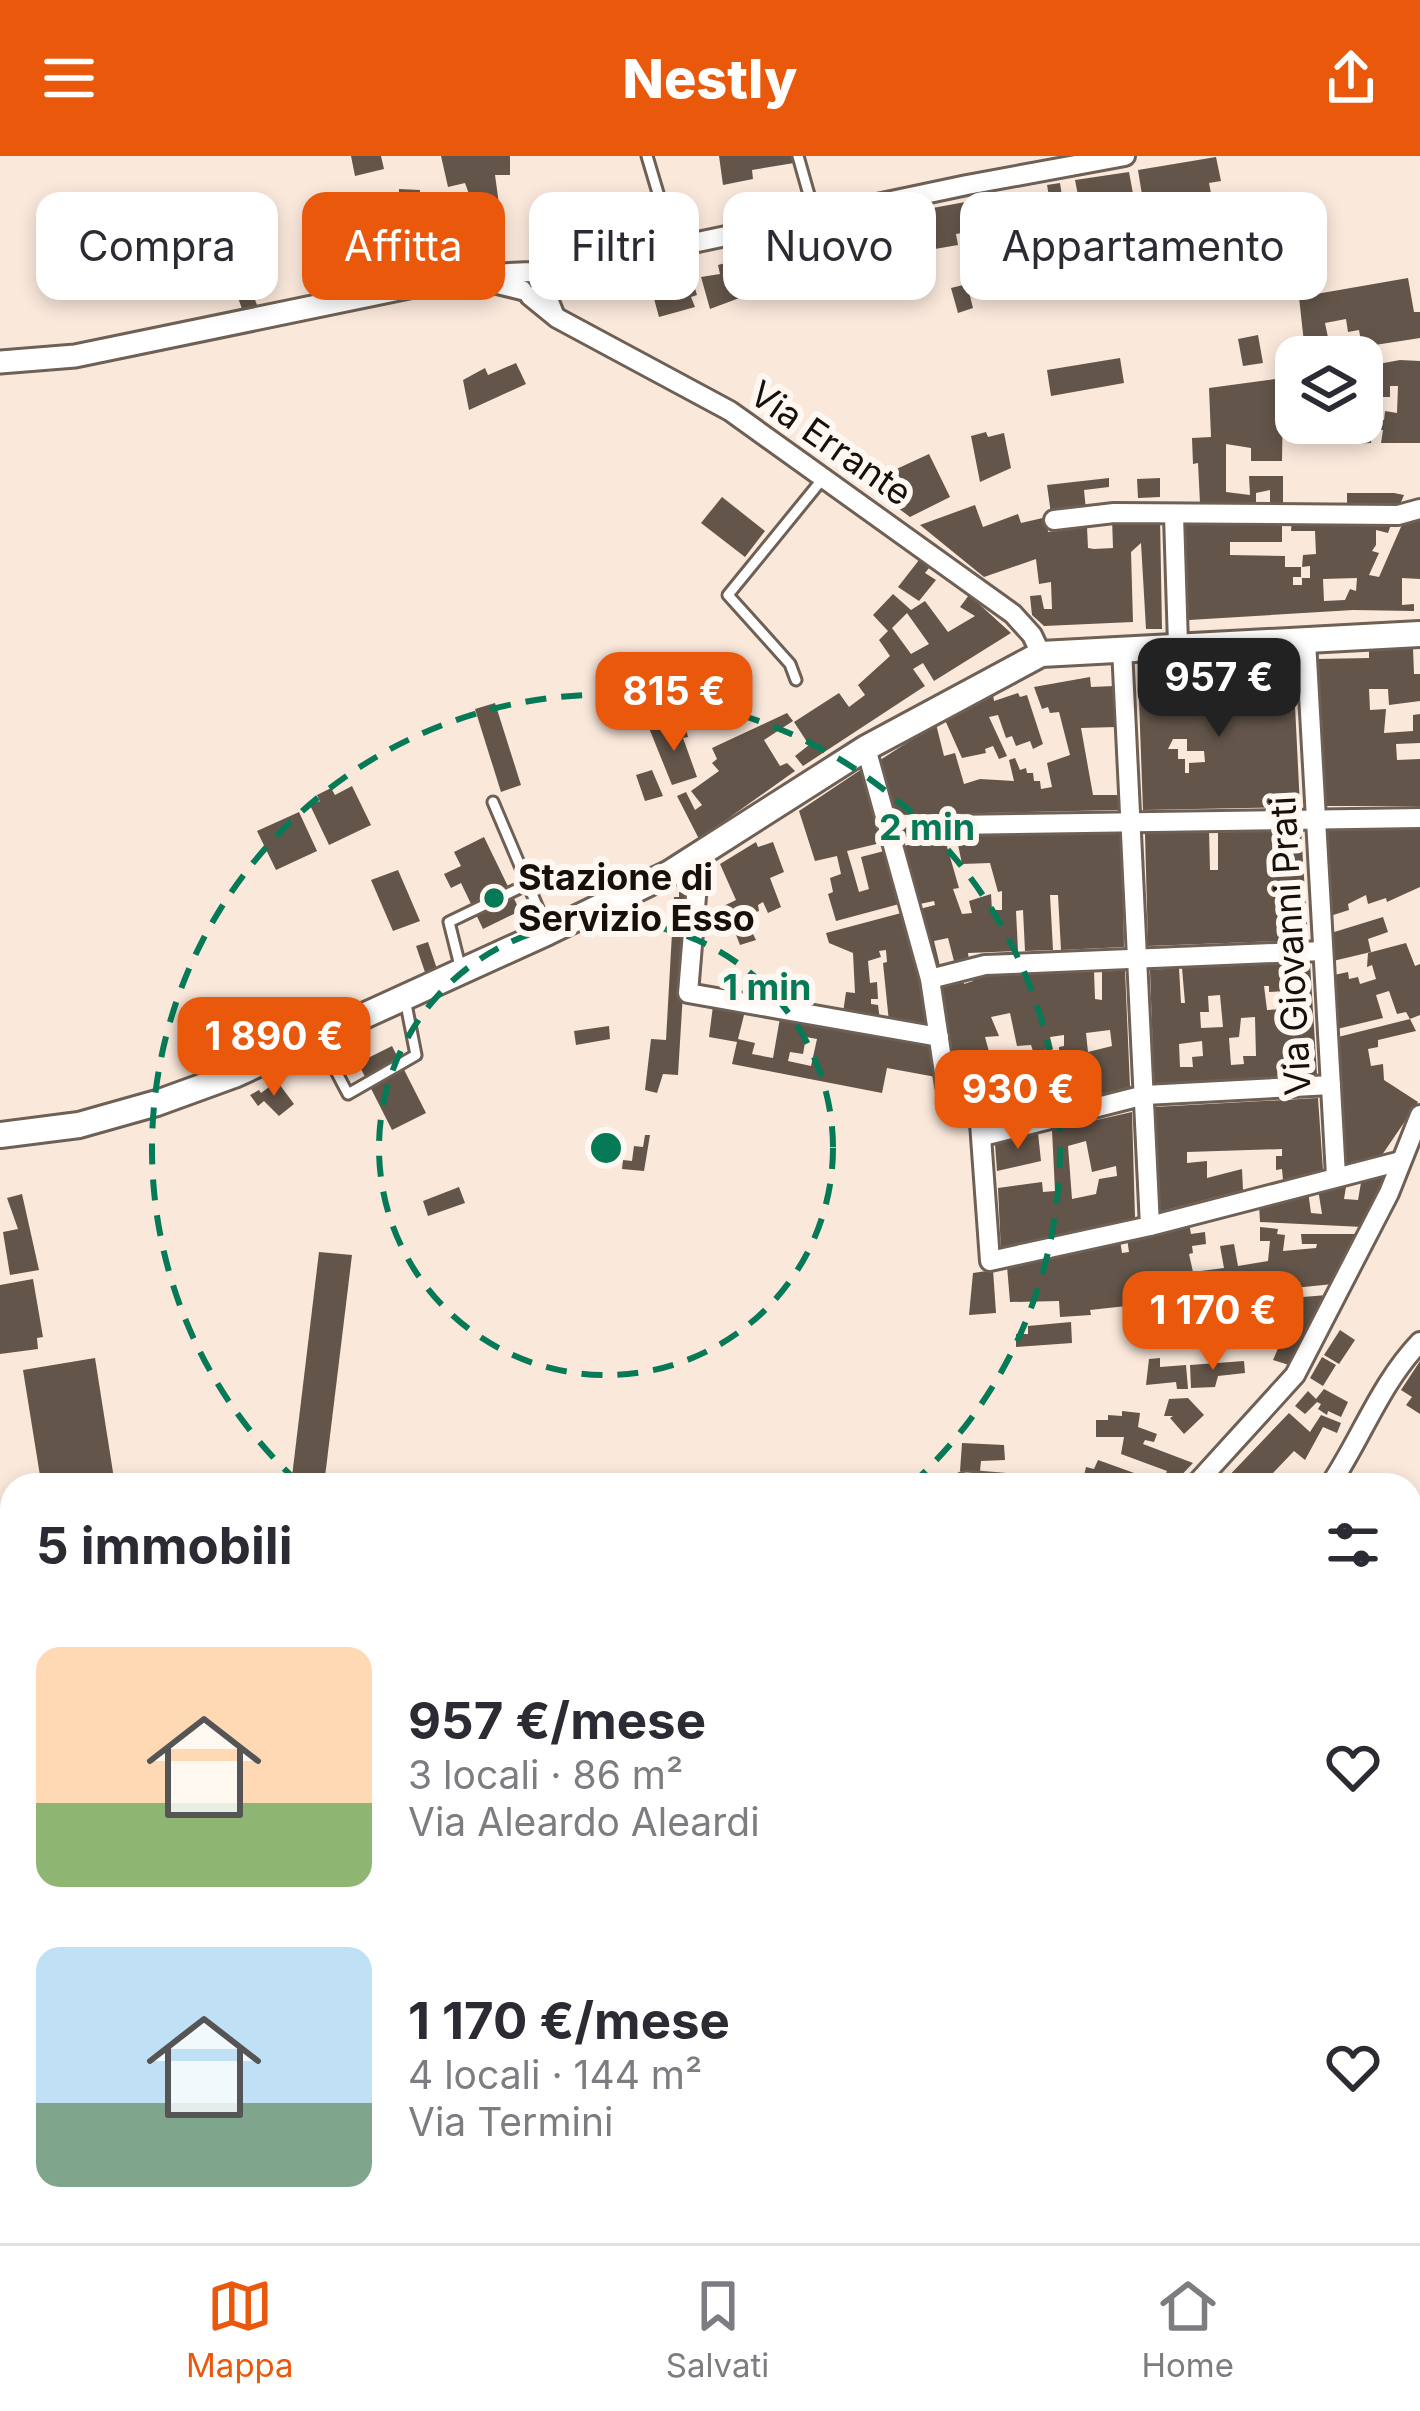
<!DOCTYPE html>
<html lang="it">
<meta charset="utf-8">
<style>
body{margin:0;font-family:Inter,sans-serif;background:#f2f2f3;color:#2b2b33;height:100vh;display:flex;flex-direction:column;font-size:45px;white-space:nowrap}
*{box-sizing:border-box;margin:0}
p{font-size:39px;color:#7c7c81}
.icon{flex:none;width:66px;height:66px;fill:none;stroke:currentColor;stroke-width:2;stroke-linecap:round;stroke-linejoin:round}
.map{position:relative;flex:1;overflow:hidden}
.side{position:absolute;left:0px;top:1317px;width:1422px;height:771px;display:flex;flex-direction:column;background:#fff;border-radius:36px 36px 0 0;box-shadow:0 6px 18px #0003}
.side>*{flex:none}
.hud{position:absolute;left:36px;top:36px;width:1350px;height:108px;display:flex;gap:24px}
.controls{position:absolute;left:1275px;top:180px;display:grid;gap:24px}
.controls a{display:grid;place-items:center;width:108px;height:108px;border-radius:24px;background:#fff;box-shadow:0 6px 18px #0003;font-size:60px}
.price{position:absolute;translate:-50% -102px;padding:0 27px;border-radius:24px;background:#ea580c;color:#fff;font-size:39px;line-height:78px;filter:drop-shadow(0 3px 6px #0008)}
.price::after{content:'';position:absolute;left:50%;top:72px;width:36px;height:27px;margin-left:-18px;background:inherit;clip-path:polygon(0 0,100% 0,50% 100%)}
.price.on{background:#222;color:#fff}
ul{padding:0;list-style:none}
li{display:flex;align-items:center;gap:36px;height:300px;padding:0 36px}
li span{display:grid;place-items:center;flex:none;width:336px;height:240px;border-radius:24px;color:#555}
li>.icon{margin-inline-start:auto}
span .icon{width:144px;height:144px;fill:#fffc;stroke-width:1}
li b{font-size:51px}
h2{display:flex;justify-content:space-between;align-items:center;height:144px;padding:0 36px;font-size:51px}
.chip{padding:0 42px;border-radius:24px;background:#fff;box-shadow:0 6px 18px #0003;font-size:42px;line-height:108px}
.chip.on{background:#ea580c;color:#fff}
header{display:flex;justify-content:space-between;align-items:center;height:156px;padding:0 36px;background:#ea580c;color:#fff;font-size:54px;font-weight:800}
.tabs{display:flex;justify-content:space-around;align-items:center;height:168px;border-top:3px solid #e1e1e2;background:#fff;font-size:33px;color:#7c7c81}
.tabs a{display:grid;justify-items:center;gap:6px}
.tabs .on{color:#ea580c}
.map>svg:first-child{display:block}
.building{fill:#635549;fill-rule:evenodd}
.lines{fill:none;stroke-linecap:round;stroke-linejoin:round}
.service-casing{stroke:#6e6054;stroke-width:15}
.minor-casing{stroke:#6e6054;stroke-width:24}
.tertiary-casing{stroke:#6e6054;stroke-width:27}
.secondary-casing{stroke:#6e6054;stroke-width:30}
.service{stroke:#fff;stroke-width:9}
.minor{stroke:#fff;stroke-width:18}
.tertiary{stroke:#fff;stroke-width:21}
.secondary{stroke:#fff;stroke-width:24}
.ring{fill:none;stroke:#067a56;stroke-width:6;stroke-dasharray:21 15}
.poi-dot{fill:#067a56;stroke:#fff8f2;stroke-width:4.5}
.labels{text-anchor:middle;stroke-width:12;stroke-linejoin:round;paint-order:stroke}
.street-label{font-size:36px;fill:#16100c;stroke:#fff8f2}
.poi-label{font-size:36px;font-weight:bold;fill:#16100c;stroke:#fff8f2;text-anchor:start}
.centre{fill:#067a56;stroke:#fff8f2;stroke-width:6}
.ring-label{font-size:36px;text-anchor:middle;font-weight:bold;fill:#067a56;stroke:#fff8f2;stroke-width:12;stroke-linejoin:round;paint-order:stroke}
</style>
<header><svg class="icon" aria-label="menu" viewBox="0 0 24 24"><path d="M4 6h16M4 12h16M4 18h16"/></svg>Nestly<svg class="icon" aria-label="share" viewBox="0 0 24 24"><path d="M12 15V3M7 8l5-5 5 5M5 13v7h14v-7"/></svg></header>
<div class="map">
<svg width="1420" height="2087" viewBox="0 0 1420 2087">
<rect width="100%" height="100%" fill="#fae8db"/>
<g class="building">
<path d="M351 0H381L384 13 355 20Z"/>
<path d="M441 0H510V19H495L499 48 492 50 493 63 479 66 465 27 448 31Z"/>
<path d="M719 0H792L794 7 752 14 753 23 723 29Z"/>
<path d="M1216 1 1221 25 1209 27 1215 58 1188 62 1189 66 1175 69 1173 63 1163 65 1168 91 1151 95 1138 14Z"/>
<path d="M1129 16 1144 97 1066 110 1065 102 1055 104 1056 112 993 124 991 116 978 119 973 95 1012 88 1009 72 1035 67 1038 83 1085 75 1075 24Z"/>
<path d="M1060 27 1066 66 1054 68 1047 29Z"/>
<path d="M399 33 420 34 419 51H406L417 105 428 102 419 52H444L448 82 433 85 435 97 450 95 454 109 376 124 364 59 399 53Z"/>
<path d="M987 42 992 72 956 78 958 89 929 94 924 65 913 67 911 56Z"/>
<path d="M226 66 257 149 242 153 216 79 220 77 218 70Z"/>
<path d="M759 98 770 136 762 139 759 127 739 133 742 141 710 153 701 121 720 118 718 109Z"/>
<path d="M688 110 697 139 691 141 695 151 659 161 653 139 646 141 642 127Z"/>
<path d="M1408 122 1414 156H1420V182L1362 191 1359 174 1348 176 1346 163 1325 167 1330 191 1305 196 1299 141Z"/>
<path d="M967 128 973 152 958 157 951 132Z"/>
<path d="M1258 179 1263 207 1243 210 1238 183Z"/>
<path d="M1120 202 1124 227 1051 240 1047 214Z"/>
<path d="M1400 204 1420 205V287H1381L1383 274 1372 273 1371 287 1351 288V276H1362V247H1373L1372 263 1384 264 1385 255 1397 257 1398 230H1390V241H1370V230L1373 209Z"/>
<path d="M516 207 526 228 469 254 463 224 485 212 488 219Z"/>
<path d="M1275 223V241H1283L1282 305H1251V292L1226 288V336L1250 339 1249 320H1283V354H1270V334L1256 337V346H1213L1214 353 1200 347 1198 307 1193 308 1192 282 1211 281 1209 232Z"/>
<path d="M986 276 988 281 1004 277 1011 312 980 326 971 280Z"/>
<path d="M929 298 950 341 910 361 894 349 904 344 890 316Z"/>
<path d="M1109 322V331L1084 334 1086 354 1051 358 1047 329Z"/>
<path d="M1160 322V341L1138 342 1137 323Z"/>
<path d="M1347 337H1394L1404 339 1398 353 1347 354Z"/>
<path d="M722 341 765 375 745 401 701 367Z"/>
<path d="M975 349 983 371 1018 358 1021 367 1047 361 1048 376 1087 371 1088 392 1094 393 1113 392 1112 362H1160L1162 473H1146L1141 387 1131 396 1133 466 1044 470 1032 459 1030 440 1041 439 1044 453H1052L1051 426 1039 428 1036 403 984 421 920 369Z"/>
<path d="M1292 363H1393L1388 377 1376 374V389L1372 395 1379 397 1369 419 1379 421 1404 364H1420V423L1402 422V449L1414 448V455L1353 454 1189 464 1183 365H1282V386H1230V399L1285 400V411H1301V421H1293V429H1302V422H1310V410L1302 411 1303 399 1316 398 1315 375H1291ZM1357 422 1356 435 1350 433 1345 444 1324 445 1323 423Z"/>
<path d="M919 404 929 412 925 417 936 424 919 445 898 431Z"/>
<path d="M893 438 911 454 925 445 948 476 975 460 960 451 969 439 1011 477 934 525 923 507 913 513 925 530 803 610 795 600 809 589 794 566 839 537 849 551 865 539 858 529 890 500 879 484 888 475 873 459ZM907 457 929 488 911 498 892 472Z"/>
<path d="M1413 492 1414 518H1420V545L1389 549 1388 533H1369L1370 554 1386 553 1384 577 1413 575V559L1420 558V587L1396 588 1397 604 1420 603V650H1323L1316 503 1369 502V494Z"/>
<path d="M1293 509 1300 651 1143 654 1138 516 1206 513 1209 554H1221L1219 513ZM1173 583H1187V595H1204L1205 606 1189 607V617H1185V603H1178V593H1168Z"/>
<path d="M1090 521 1091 531 1114 530 1116 571 1081 572 1093 639H1119V654L898 659 902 675 911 667 914 674 910 680 898 683 877 606 936 568 944 600 955 597 964 628 980 623 1014 625 1009 604 1015 602 1020 614 1026 612 1027 617H1033L1034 625H1040L1041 633 1052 631 1047 607 1070 599 1059 556 1050 557 1048 551 1042 553 1034 531Z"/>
<path d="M1018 537 1020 541 1027 539 1043 588 1033 593 1030 585 1016 590 1012 580 1006 582 998 559 989 561 1007 600 999 603 993 590 985 593 986 597 962 602 945 564 993 539 994 545Z"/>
<path d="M495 547 521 629 501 636 475 553Z"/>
<path d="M787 557 793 565 764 584 780 610 787 607 795 615 699 683 677 640 686 636 695 654 702 649 691 635 719 615 712 607 717 603 712 592Z"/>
<path d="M666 567 669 579 686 573 688 581 683 582 697 621 672 629 649 572Z"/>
<path d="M865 611 885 686 847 695 853 715 859 736 869 733 861 701 888 694 903 747 836 765 828 738 833 736 830 722 841 718 837 700 815 705 799 655Z"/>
<path d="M652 614 663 640 645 645 636 619Z"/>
<path d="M352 630 371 669 329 689 310 649 320 645 317 639 331 632 335 639Z"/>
<path d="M299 656 317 695 276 714 257 675Z"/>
<path d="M1420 672V731L1387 746 1386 742 1368 748 1366 739 1348 748 1349 754 1330 760 1324 673Z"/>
<path d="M1209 674 1210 714H1218V674H1301L1308 784 1148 790 1145 677Z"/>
<path d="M1122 677 1124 791 1061 794 1058 739H1050L1053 794 1025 795 1023 754 1016 755 1018 795 968 797 969 805 955 809 948 782 934 785 940 810 932 812 916 754 935 749 934 745 915 749 900 691 944 680 959 732 953 733 962 758 972 757 969 745 991 738 992 754H1002V735L998 736 990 707 962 708 956 679Z"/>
<path d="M484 681 520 755 483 773 461 727 451 732 444 718 461 710 454 696Z"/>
<path d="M756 686 758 691 773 686 784 716 770 722 781 751 768 757 763 746 758 749 759 755 754 757 757 769 750 772 756 784 740 789 731 766 713 773 711 756 736 744 720 708Z"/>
<path d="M398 714 420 765 393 775 371 724Z"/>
<path d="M679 736 689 738 678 919 663 918 657 937 645 934 651 883 666 884 674 741H679Z"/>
<path d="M905 756 927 831 932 874 889 866 883 807 887 806 886 794 879 795 881 801 868 805 870 827 877 826 878 843H871V848L878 849 880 864 843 857 846 836 855 837 853 797 829 787 826 777Z"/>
<path d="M1383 761 1388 776 1368 783 1371 796 1333 805 1331 777Z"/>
<path d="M428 786 437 813 426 819 416 790Z"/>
<path d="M1406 787 1415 810 1420 808V859L1410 863 1406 856 1397 858 1389 835 1376 839 1383 862 1337 873 1334 819 1348 816 1349 823 1358 821 1360 828 1376 823 1372 809 1367 811 1368 797Z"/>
<path d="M1310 807 1317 919 1154 928 1150 814 1179 812 1181 847H1185L1182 812ZM1264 830H1269V836L1285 835 1286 853 1267 854ZM1220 839 1223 871 1201 872 1200 856H1209L1208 840ZM1241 862 1255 861 1256 900H1243L1244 908 1231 909 1229 882 1239 881ZM1202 885 1203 900 1192 901 1193 911H1180L1179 888Z"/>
<path d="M1125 814 1130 931 1088 941 1086 932 1076 935V943L1049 950 1041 900 1059 898V891L1064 890V879L1050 881 1053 893 1033 895 1031 889 1017 890 1010 857 991 861 999 880 985 881 991 903 1019 900 1020 906 1029 905 1041 953 991 965 989 936 1025 929 1022 918 987 920 983 899 971 901V909L950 912 937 830 963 823 964 828 973 825V819L1094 815 1095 843 1102 844V816ZM1110 874 1112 890 1088 896 1086 877Z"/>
<path d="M713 850 745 855 738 883 755 887 752 898 773 902 780 862 933 889 936 921 887 912 882 937 732 908 737 886 709 881ZM806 881 817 883 811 910 788 905 790 896 803 898Z"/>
<path d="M1410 863 1416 875 1378 884V891L1368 893 1371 910 1383 908 1384 924 1418 946 1382 999 1345 1009 1338 881Z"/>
<path d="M609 870 610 883 576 889 574 875Z"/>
<path d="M392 890 426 957 392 974 358 907Z"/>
<path d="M277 925 294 948 279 960 264 945 258 950 250 939 259 934 261 937Z"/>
<path d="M1318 942 1323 1014 1283 1024 1282 1013 1276 1014V1000H1282V993L1187 996V1007L1207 1005V1022L1242 1013 1243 1034 1158 1056 1154 951Z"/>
<path d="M1132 956 1135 1062 1001 1096 998 1032 1042 1026 1043 1036 1055 1035 1052 974ZM1086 985 1092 1016 1116 1010 1117 1020 1099 1023 1096 1038 1072 1043 1068 990Z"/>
<path d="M1038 977 1041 1005 997 1015 995 988Z"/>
<path d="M645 979H650L644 1015 622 1013 623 1004 632 1005 634 990 643 991Z"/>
<path d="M1390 1015 1363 1071 1260 1066 1259 1048 1308 1035 1311 1057 1322 1058 1318 1033 1347 1025 1344 1043 1358 1044 1362 1021Z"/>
<path d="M459 1031 465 1047 428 1060 423 1045Z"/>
<path d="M22 1038 39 1114 10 1119 3 1076 18 1073 7 1042Z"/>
<path d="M1189 1067 1191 1078 1205 1076 1206 1088 1192 1090 1193 1097 1189 1098 1193 1116 1224 1112 1220 1090 1234 1088 1238 1110 1268 1105 1270 1085H1260V1071L1278 1073 1277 1078 1285 1079 1283 1095 1316 1092 1317 1088H1302L1301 1078H1358L1333 1128 1265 1135 1264 1117 1226 1126 1227 1139 1090 1154 1091 1159 1060 1161 1059 1145 1010 1146 1007 1110 1120 1084 1122 1097 1129 1096 1127 1082 1135 1079 1136 1083Z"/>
<path d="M319 1096 352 1099 324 1329H291Z"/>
<path d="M993 1114 996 1157 969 1159 973 1117Z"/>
<path d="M33 1123 43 1181 37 1182 38 1193 0 1198V1129Z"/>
<path d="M1327 1139 1289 1209 1273 1204 1286 1174 1141 1183V1159L1181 1154V1164H1210L1209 1151 1274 1144V1161L1291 1159V1142Z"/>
<path d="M1071 1166 1072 1187 1016 1191V1178H1028V1170Z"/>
<path d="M1340 1174 1355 1184 1339 1208 1324 1199Z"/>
<path d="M1322 1201 1336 1209 1323 1230 1310 1222Z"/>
<path d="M95 1202 115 1329 41 1326 23 1214Z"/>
<path d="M1160 1202V1211L1186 1209 1188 1233H1177L1176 1226 1146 1229 1149 1203Z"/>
<path d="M1244 1205 1245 1217 1218 1220 1215 1231 1191 1232 1190 1209Z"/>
<path d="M1420 1205V1258L1406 1249 1412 1241 1401 1234Z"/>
<path d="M1324 1233 1348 1246 1341 1261 1328 1255 1327 1259 1318 1253 1321 1248 1317 1246 1305 1258 1295 1250 1308 1235 1316 1243Z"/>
<path d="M1188 1242 1204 1259 1184 1278 1170 1262 1173 1260H1164L1169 1243Z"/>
<path d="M1122 1255 1140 1257 1138 1271 1157 1278 1154 1286 1145 1284 1143 1288 1193 1307 1172 1329H1109L1083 1324 1086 1311 1094 1313 1098 1304 1162 1327 1167 1315 1121 1298 1124 1281H1096V1264H1108V1259L1122 1260Z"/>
<path d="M1289 1257 1310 1276 1321 1259 1341 1267 1337 1277 1323 1271 1305 1304 1294 1295 1273 1317 1286 1329H1275L1270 1324 1265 1329H1226L1223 1326Z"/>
<path d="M962 1287 1004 1289 1005 1304 981 1305 980 1315H960Z"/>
</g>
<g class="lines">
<g class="service-casing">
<g id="service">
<path d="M647 0 674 91"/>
<path d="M798 0 815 60"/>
<path d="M796 524 790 508 728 439 825 320"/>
<path d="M493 646 546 771"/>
<path d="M460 810 449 766 528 728"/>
<path d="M318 881 348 938 416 899 405 843"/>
<path d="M950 1329 966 1321 1058 1329"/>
<path d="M0 1850 12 1846"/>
</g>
</g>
<g class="minor-casing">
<g id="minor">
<path d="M467 119 531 116 614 92 674 91 967 29 1125 0"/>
<path d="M477 123 522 134"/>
<path d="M530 140 557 162 730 255 1013 458 1032 479 1041 498"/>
<path d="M554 158 544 133 590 122 651 95"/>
<path d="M1174 359 1178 489"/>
<path d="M1054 364 1114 357 1398 359 1420 353"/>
<path d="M1306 485 1336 1020"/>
<path d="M1122 492 1150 1070"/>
<path d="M866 592 930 823 946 930 980 967 990 1105 1150 1070 1401 1005"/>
<path d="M950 669 1420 662"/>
<path d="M694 702 697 728 688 837 939 881"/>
<path d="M930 823 985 809 1323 795"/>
<path d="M983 980 1145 939 1331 929"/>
<path d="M1195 1329 1295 1219 1389 1037 1420 959"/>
<path d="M1330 1329C1362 1281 1380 1228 1420 1186"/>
<path d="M1410 1501 1420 1511"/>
<path d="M12 2087 34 2076"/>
<path d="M499 2087 511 2076"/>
</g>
</g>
<g class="tertiary-casing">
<path id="tertiary" d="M0 206 75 200 467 119"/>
</g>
<g class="secondary-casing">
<path id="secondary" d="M0 979 79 969 157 947 234 919 548 776 670 717 866 592 1041 498 1420 478"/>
</g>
<use href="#service" class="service"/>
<use href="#minor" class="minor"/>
<use href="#tertiary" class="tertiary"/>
<use href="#secondary" class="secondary"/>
</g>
<g class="ring">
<circle cx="606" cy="992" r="227"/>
<path d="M299 1327A454 454 0 1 1 913 1327"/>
</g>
<circle class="poi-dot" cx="494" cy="742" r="12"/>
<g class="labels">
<g class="street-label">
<text transform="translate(831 287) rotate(35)" y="13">Via Errante</text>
<text transform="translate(1290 790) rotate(-93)" y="13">Via Giovanni Prati</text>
</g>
<g class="poi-label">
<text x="518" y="734">Stazione di<tspan x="518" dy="41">Servizio Esso</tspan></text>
</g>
</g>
<circle cx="606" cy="992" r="18" class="centre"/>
<g class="ring-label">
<text x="927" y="684">2 min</text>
<text x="767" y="844">1 min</text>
</g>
</svg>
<div class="controls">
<a><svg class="icon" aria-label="layers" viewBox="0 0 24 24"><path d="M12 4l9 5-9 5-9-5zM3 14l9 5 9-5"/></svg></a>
</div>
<b class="price on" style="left:1219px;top:584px">957 €</b>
<b class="price" style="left:674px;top:598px">815 €</b>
<b class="price" style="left:274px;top:943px">1 890 €</b>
<b class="price" style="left:1018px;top:996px">930 €</b>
<b class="price" style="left:1213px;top:1217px">1 170 €</b>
<div class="hud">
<a class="chip">Compra</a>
<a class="chip on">Affitta</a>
<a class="chip">Filtri</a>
<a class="chip">Nuovo</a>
<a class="chip">Appartamento</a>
</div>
<section class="side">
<h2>5 immobili<svg class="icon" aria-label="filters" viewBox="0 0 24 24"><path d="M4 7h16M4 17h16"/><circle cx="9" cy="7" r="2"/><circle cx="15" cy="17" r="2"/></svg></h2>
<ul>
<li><span style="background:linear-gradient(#ffd9b3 65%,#8fb573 0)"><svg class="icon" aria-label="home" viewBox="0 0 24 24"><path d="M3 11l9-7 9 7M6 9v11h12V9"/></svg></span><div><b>957 €/mese</b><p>3 locali · 86 m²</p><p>Via Aleardo Aleardi</p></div><svg class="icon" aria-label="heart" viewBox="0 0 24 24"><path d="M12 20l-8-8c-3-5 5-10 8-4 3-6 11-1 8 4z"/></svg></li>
<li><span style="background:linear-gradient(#bfe0f5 65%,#7fa58c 0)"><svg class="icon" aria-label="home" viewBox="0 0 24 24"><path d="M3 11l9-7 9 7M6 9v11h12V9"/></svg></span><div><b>1 170 €/mese</b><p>4 locali · 144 m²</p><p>Via Termini</p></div><svg class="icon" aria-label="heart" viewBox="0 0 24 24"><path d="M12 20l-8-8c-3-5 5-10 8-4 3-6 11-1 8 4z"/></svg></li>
</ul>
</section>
</div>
<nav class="tabs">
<a class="on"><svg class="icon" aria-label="map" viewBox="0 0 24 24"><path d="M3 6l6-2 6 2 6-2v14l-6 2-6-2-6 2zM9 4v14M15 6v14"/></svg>Mappa</a>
<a><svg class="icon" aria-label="saved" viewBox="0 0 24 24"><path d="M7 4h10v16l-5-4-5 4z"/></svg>Salvati</a>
<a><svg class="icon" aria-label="home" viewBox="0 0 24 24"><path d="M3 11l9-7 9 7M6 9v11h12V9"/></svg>Home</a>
</nav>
